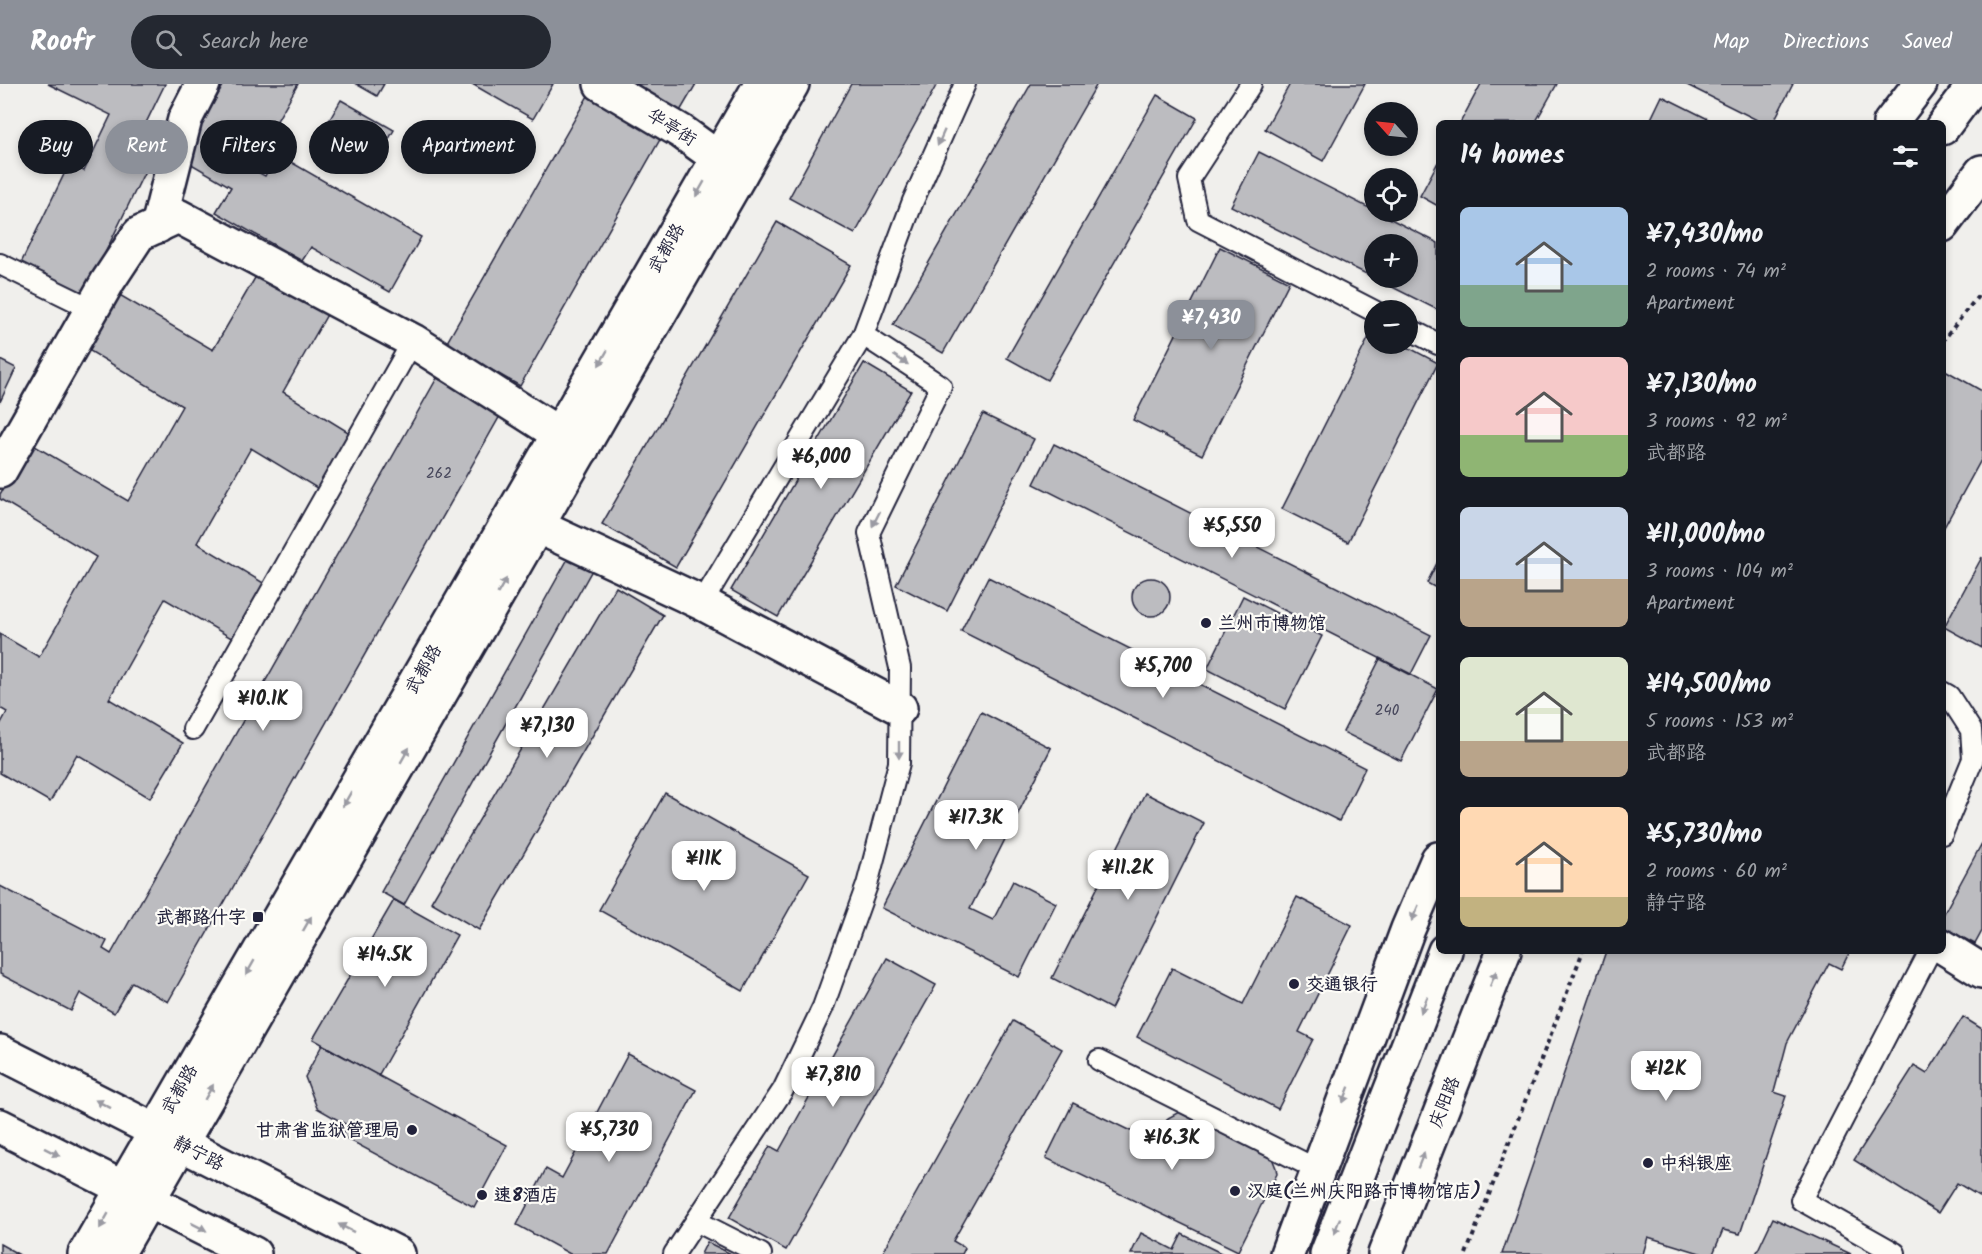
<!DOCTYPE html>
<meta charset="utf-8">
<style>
body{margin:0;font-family:Kalam,"LXGW WenKai TC",sans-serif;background:#242831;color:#f1f3f6;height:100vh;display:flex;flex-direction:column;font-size:22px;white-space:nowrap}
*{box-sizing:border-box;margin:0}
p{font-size:20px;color:#9ea1a6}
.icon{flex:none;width:33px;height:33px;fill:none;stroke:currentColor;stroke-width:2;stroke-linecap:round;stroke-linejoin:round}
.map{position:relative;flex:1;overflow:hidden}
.sheet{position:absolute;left:1436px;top:36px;width:510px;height:834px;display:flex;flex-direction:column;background:#171b24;border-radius:9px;box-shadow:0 3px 9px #0003}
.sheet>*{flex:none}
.banner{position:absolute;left:18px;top:36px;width:570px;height:54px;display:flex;gap:12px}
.needle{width:39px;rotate:297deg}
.controls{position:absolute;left:1364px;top:18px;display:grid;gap:12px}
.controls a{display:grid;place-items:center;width:54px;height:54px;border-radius:50%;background:#171b24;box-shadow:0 3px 9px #0003;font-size:30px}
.price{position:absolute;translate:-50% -51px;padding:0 14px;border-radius:12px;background:#fff;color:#222;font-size:20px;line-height:39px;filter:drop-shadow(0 2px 3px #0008)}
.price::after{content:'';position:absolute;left:50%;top:36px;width:18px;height:14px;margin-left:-9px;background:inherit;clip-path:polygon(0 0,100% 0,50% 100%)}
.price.active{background:#8c9099;color:#fff}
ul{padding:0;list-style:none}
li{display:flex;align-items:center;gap:18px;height:150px;padding:0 24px}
li span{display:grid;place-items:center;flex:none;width:168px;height:120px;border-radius:9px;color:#555}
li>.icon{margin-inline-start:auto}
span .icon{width:72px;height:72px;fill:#fffc;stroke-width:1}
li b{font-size:26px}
h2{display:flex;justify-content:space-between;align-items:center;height:72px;padding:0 24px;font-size:26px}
.chip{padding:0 21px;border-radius:27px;background:#171b24;box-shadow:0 3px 9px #0003;font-size:21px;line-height:54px}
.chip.active{background:#8c9099;color:#fff}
header{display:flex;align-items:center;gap:36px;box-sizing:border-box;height:84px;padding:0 30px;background:#8c9099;color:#fff}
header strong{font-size:28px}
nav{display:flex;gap:33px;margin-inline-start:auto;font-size:21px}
.search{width:420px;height:54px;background:#242831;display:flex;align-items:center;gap:15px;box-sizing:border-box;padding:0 21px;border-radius:33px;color:#9ea1a6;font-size:22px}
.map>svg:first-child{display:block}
.building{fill:#bcbcc0;stroke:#22223b;stroke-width:1.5;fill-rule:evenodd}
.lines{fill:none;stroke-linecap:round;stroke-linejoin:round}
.lane-casing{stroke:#22223b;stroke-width:24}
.street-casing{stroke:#22223b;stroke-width:38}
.secondary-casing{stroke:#22223b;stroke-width:38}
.primary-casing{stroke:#22223b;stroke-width:38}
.path{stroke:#22223b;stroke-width:4;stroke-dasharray:4.5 4.5;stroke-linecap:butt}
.lane{stroke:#fdfcf7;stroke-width:20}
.street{stroke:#fdfcf7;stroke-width:33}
.secondary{stroke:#fdfcf7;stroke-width:33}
.primary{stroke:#fdfcf7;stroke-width:33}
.oneway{fill:#9a9aa2}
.poi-dot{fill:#22223b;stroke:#fdfcf7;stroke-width:2}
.labels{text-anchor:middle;stroke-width:4.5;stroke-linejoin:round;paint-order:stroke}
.number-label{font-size:15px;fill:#48485c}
.street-label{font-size:18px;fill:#22223b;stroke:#fdfcf7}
.poi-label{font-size:18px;font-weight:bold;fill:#22223b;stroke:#fdfcf7;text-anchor:start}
</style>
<header>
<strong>Roofr</strong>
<div class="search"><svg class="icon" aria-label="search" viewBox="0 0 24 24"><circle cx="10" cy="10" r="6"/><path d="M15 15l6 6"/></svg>Search here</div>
<nav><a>Map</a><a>Directions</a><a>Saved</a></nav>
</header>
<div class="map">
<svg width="1982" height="1170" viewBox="0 0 1982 1170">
<rect width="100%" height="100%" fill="#f0efec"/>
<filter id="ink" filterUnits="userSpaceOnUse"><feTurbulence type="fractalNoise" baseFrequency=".0167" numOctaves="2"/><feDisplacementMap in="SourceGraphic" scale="12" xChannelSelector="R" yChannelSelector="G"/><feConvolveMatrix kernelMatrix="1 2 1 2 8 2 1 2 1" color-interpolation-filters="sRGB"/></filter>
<g filter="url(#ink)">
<g class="building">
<path d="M48 0H165L145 41 163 50 85 210 21 179 69 80 84 87 111 31Z"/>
<path d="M224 0H298L250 84 265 92 277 70 421 153 390 208 311 163 302 177 216 128 231 103 181 74Z"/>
<path d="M356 0H384L377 12Z"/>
<path d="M472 0H553L533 35Z"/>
<path d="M629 0H696L679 29Z"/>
<path d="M851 0H937L855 150 789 114Z"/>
<path d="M1031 0H1097L943 269 893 241Z"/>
<path d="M1290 0H1365L1323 77 1265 45Z"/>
<path d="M1481 0H1557L1535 39H1460Z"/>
<path d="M1685 0H1793L1773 39H1763Z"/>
<path d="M589 10 662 52 520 302 446 260Z"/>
<path d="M1157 11 1197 34 1047 296 1007 274Z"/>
<path d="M1662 12 1716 39H1649Z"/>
<path d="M341 16 394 46 371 86 318 56Z"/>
<path d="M1259 68 1438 159V226L1231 122ZM1374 160H1407V194H1374Z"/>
<path d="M1438 78V122L1420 112Z"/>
<path d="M777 138 851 181 676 483 602 440Z"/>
<path d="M1220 163 1289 198 1202 371 1133 336Z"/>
<path d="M259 187 329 227 283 308 353 351 320 406 251 364 197 459 265 500 233 555 165 515 109 615 183 659 150 714 77 670 50 718 0 689V641L7 628 0 624V550L39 573 96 473 0 415V410L30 359 128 417 182 322 85 264 118 210 213 266Z"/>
<path d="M1373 245 1374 260H1402L1438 279 1348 458 1282 425Z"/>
<path d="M0 276 16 284 0 318Z"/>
<path d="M864 279 911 307 778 533 731 506Z"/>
<path d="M1945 286 1982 307V374L1942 447V290Z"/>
<path d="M437 294 501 330 168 918 132 898 114 929 80 909 71 927 0 890V802L107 857 103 865 111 870Z"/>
<path d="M983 330 1034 355 947 527 896 501Z"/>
<path d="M1054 360 1431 551 1411 590 1034 400Z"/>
<path d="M569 473 592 486 404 821 381 808Z"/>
<path d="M1982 473V564L1944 543Z"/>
<path d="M1438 477V505L1427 499Z"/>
<path d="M988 493 1365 684 1339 737 961 547Z"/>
<circle cx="1151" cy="513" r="19"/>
<path d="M616 503 663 531 479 846 431 818Z"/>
<path d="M1243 512 1322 552 1285 625 1207 585Z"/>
<path d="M1380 575 1438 605 1401 677 1343 648Z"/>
<path d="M981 628 1051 664 970 825 993 836 1013 797 1056 819 1019 893 882 824Z"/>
<path d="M665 709 809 790 743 907 599 826Z"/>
<path d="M1145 709 1204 739 1111 925 1052 894Z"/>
<path d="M1982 759V847L1975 860 1942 843V833Z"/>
<path d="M1297 813 1352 841 1299 948 1313 955 1278 1025 1137 953 1172 884 1243 920Z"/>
<path d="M394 816 457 851 378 992 313 955Z"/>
<path d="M1606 867H1850L1841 885 1829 879 1787 959 1774 1008 1786 1012 1740 1150 1723 1146 1713 1170H1703L1648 1153 1643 1170H1502Z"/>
<path d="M887 874 936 901 786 1166 729 1134 770 1062 779 1067Z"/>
<path d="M1963 933 1982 945V1114L1957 1099 1938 1129 1854 1076 1914 982 1927 990Z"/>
<path d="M1013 937 1062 965 953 1157 965 1164 962 1170H882Z"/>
<path d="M322 961 507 1061 474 1123 342 1052 347 1041 317 1024 305 993Z"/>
<path d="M628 970 696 1006 608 1170H570L517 1141 546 1085 562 1094Z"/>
<path d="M1073 1019 1155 1059 1168 1034 1179 1028 1272 1074 1276 1084 1277 1090 1238 1167 1046 1074Z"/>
<path d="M1773 1134 1851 1170H1756Z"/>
<path d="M1141 1149 1174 1166 1182 1150 1223 1170H1131Z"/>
<path d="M707 1158 731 1170H701Z"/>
<path d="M0 1160 18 1170H0Z"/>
</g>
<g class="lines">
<g class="lane-casing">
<g id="lane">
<path d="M1251 0 1189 95 1198 136 1374 227"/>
<path d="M0 180 92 225"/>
<path d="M1407 244 1438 260"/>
<path d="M702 519 863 251"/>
<path d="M1942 608 1949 612 1971 646 1973 675 1942 750"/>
<path d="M193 645 413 257"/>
<path d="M1099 976 1318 1086"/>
<path d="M696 1137 761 1170"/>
<path d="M1895 1169 1801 1116 1930 867"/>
<path d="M674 1170 783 1006 823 923 867 801 899 679 900 584 869 449 941 302 863 251 913 117 965 0"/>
</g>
</g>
<g class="street-casing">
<g id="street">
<path d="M601 0 682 48 740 90"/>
<path d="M1890 39 1920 0"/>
<path d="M158 142 185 35 203 0"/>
<path d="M0 387 108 197 139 150 178 132 413 257 582 365"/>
<path d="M537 442 702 519 900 624"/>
<path d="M1942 862 1982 887"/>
<path d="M1287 1170 1408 845 1438 775"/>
</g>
</g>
<g class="secondary-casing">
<g id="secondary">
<path d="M85 1170 761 0"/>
<path d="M117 1170 792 0"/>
</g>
</g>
<g class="primary-casing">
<g id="primary">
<path d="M1942 44 1975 0"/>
<path d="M1942 141 1982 88"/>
<path d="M0 968 398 1170"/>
<path d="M0 1042 254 1170"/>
<path d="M1327 1170 1445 867"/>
<path d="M1385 1170 1504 867"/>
</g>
</g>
<g class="path">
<path d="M1942 258 1982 207"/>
<path d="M1466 1170 1583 867"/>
</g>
<use href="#lane" class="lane"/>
<use href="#street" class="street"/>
<use href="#secondary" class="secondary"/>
<use href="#primary" class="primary"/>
</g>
<defs><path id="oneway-solid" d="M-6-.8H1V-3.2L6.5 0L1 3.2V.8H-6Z" transform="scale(1.5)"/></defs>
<g class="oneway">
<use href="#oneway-solid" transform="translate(941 54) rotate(114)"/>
<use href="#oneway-solid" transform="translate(700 105) rotate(120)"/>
<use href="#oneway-solid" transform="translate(603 274) rotate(120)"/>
<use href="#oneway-solid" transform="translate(901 276) rotate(33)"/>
<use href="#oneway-solid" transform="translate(876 435) rotate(117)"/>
<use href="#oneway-solid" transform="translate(502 502) rotate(-60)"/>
<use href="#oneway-solid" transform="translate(899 666) rotate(90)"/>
<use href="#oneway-solid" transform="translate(405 671) rotate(-60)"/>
<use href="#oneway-solid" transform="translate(347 715) rotate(120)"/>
<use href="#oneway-solid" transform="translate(1415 829) rotate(114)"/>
<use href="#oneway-solid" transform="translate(307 840) rotate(-60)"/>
<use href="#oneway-solid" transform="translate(250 884) rotate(120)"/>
<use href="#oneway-solid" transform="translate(1493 895) rotate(-68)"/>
<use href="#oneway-solid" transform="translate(1424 921) rotate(112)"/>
<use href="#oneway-solid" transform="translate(209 1008) rotate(-60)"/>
<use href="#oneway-solid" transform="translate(1346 1011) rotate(111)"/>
<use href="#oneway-solid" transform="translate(103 1020) rotate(-153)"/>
<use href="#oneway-solid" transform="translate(52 1068) rotate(27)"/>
<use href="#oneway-solid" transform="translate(1421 1076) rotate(-68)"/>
<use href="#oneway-solid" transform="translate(104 1137) rotate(120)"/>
<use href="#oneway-solid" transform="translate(1337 1142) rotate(110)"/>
<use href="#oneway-solid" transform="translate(199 1143) rotate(27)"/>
<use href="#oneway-solid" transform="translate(346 1144) rotate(-153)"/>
</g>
</g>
<g class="poi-dot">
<circle cx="1206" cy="539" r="6"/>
<rect x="252" y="827" width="12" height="12" rx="3"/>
<circle cx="1294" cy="900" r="6"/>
<circle cx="412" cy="1046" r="6"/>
<circle cx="1648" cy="1079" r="6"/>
<circle cx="1235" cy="1107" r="6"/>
<circle cx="482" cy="1111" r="6"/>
</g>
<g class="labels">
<g class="number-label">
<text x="439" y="394">262</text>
<text x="1387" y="631">240</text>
</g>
<g class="street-label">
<text transform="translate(672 43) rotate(32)" y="6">华亭街</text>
<text transform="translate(666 164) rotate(-60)" y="6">武都路</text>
<text transform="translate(423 585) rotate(-60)" y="6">武都路</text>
<text transform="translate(179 1005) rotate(-60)" y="6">武都路</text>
<text transform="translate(1444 1018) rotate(-68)" y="6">庆阳路</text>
<text transform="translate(199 1069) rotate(27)" y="6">静宁路</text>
</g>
<g class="poi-label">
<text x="1218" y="545">兰州市博物馆</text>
<text x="246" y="839" text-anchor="end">武都路什字</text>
<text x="1306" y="906">交通银行</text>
<text x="400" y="1052" text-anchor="end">甘肃省监狱管理局</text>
<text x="1660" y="1085">中科银座</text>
<text x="1247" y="1113">汉庭(兰州庆阳路市博物馆店)</text>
<text x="494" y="1117">速8酒店</text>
</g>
</g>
</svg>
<div class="controls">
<a><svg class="needle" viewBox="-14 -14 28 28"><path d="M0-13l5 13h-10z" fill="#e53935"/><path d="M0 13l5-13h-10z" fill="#9ea1a6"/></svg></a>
<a><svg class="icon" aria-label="locate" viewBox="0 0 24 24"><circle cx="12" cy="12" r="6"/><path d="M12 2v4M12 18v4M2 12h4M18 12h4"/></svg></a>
<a>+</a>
<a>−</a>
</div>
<b class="price active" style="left:1211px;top:267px">¥7,430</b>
<b class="price" style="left:821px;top:406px">¥6,000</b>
<b class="price" style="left:1232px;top:475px">¥5,550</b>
<b class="price" style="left:1163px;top:615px">¥5,700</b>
<b class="price" style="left:263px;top:648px">¥10.1K</b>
<b class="price" style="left:547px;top:675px">¥7,130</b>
<b class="price" style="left:976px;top:767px">¥17.3K</b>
<b class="price" style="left:704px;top:808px">¥11K</b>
<b class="price" style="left:1128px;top:817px">¥11.2K</b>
<b class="price" style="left:385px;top:904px">¥14.5K</b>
<b class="price" style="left:1666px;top:1018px">¥12K</b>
<b class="price" style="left:833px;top:1024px">¥7,810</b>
<b class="price" style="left:609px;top:1079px">¥5,730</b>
<b class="price" style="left:1172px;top:1087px">¥16.3K</b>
<div class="banner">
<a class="chip">Buy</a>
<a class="chip active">Rent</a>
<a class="chip">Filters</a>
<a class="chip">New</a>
<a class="chip">Apartment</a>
</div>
<section class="sheet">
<h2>14 homes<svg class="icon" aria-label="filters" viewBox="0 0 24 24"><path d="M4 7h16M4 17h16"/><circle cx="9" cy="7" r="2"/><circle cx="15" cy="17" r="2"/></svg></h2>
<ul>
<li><span style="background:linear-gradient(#a9c7e8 65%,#7fa58c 0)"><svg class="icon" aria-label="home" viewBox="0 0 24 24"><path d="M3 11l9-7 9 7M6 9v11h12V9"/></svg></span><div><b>¥7,430/mo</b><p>2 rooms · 74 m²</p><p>Apartment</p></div></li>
<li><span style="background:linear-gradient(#f6c9c9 65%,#8fb573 0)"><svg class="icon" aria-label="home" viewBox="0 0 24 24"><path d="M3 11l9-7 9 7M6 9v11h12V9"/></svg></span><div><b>¥7,130/mo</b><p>3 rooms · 92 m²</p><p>武都路</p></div></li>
<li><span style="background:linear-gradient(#c9d6e8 60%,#b9a48a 0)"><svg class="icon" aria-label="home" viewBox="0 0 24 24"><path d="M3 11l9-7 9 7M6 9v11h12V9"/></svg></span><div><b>¥11,000/mo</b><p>3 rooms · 104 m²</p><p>Apartment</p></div></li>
<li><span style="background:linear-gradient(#dfe7d0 70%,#b9a48a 0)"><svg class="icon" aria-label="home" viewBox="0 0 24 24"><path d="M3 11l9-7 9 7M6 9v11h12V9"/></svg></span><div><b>¥14,500/mo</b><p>5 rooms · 153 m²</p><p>武都路</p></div></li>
<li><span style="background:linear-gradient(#ffd9b3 75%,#c2b280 0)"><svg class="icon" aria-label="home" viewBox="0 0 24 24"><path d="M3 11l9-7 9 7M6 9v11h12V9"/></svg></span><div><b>¥5,730/mo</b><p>2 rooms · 60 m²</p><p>静宁路</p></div></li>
</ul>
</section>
</div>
